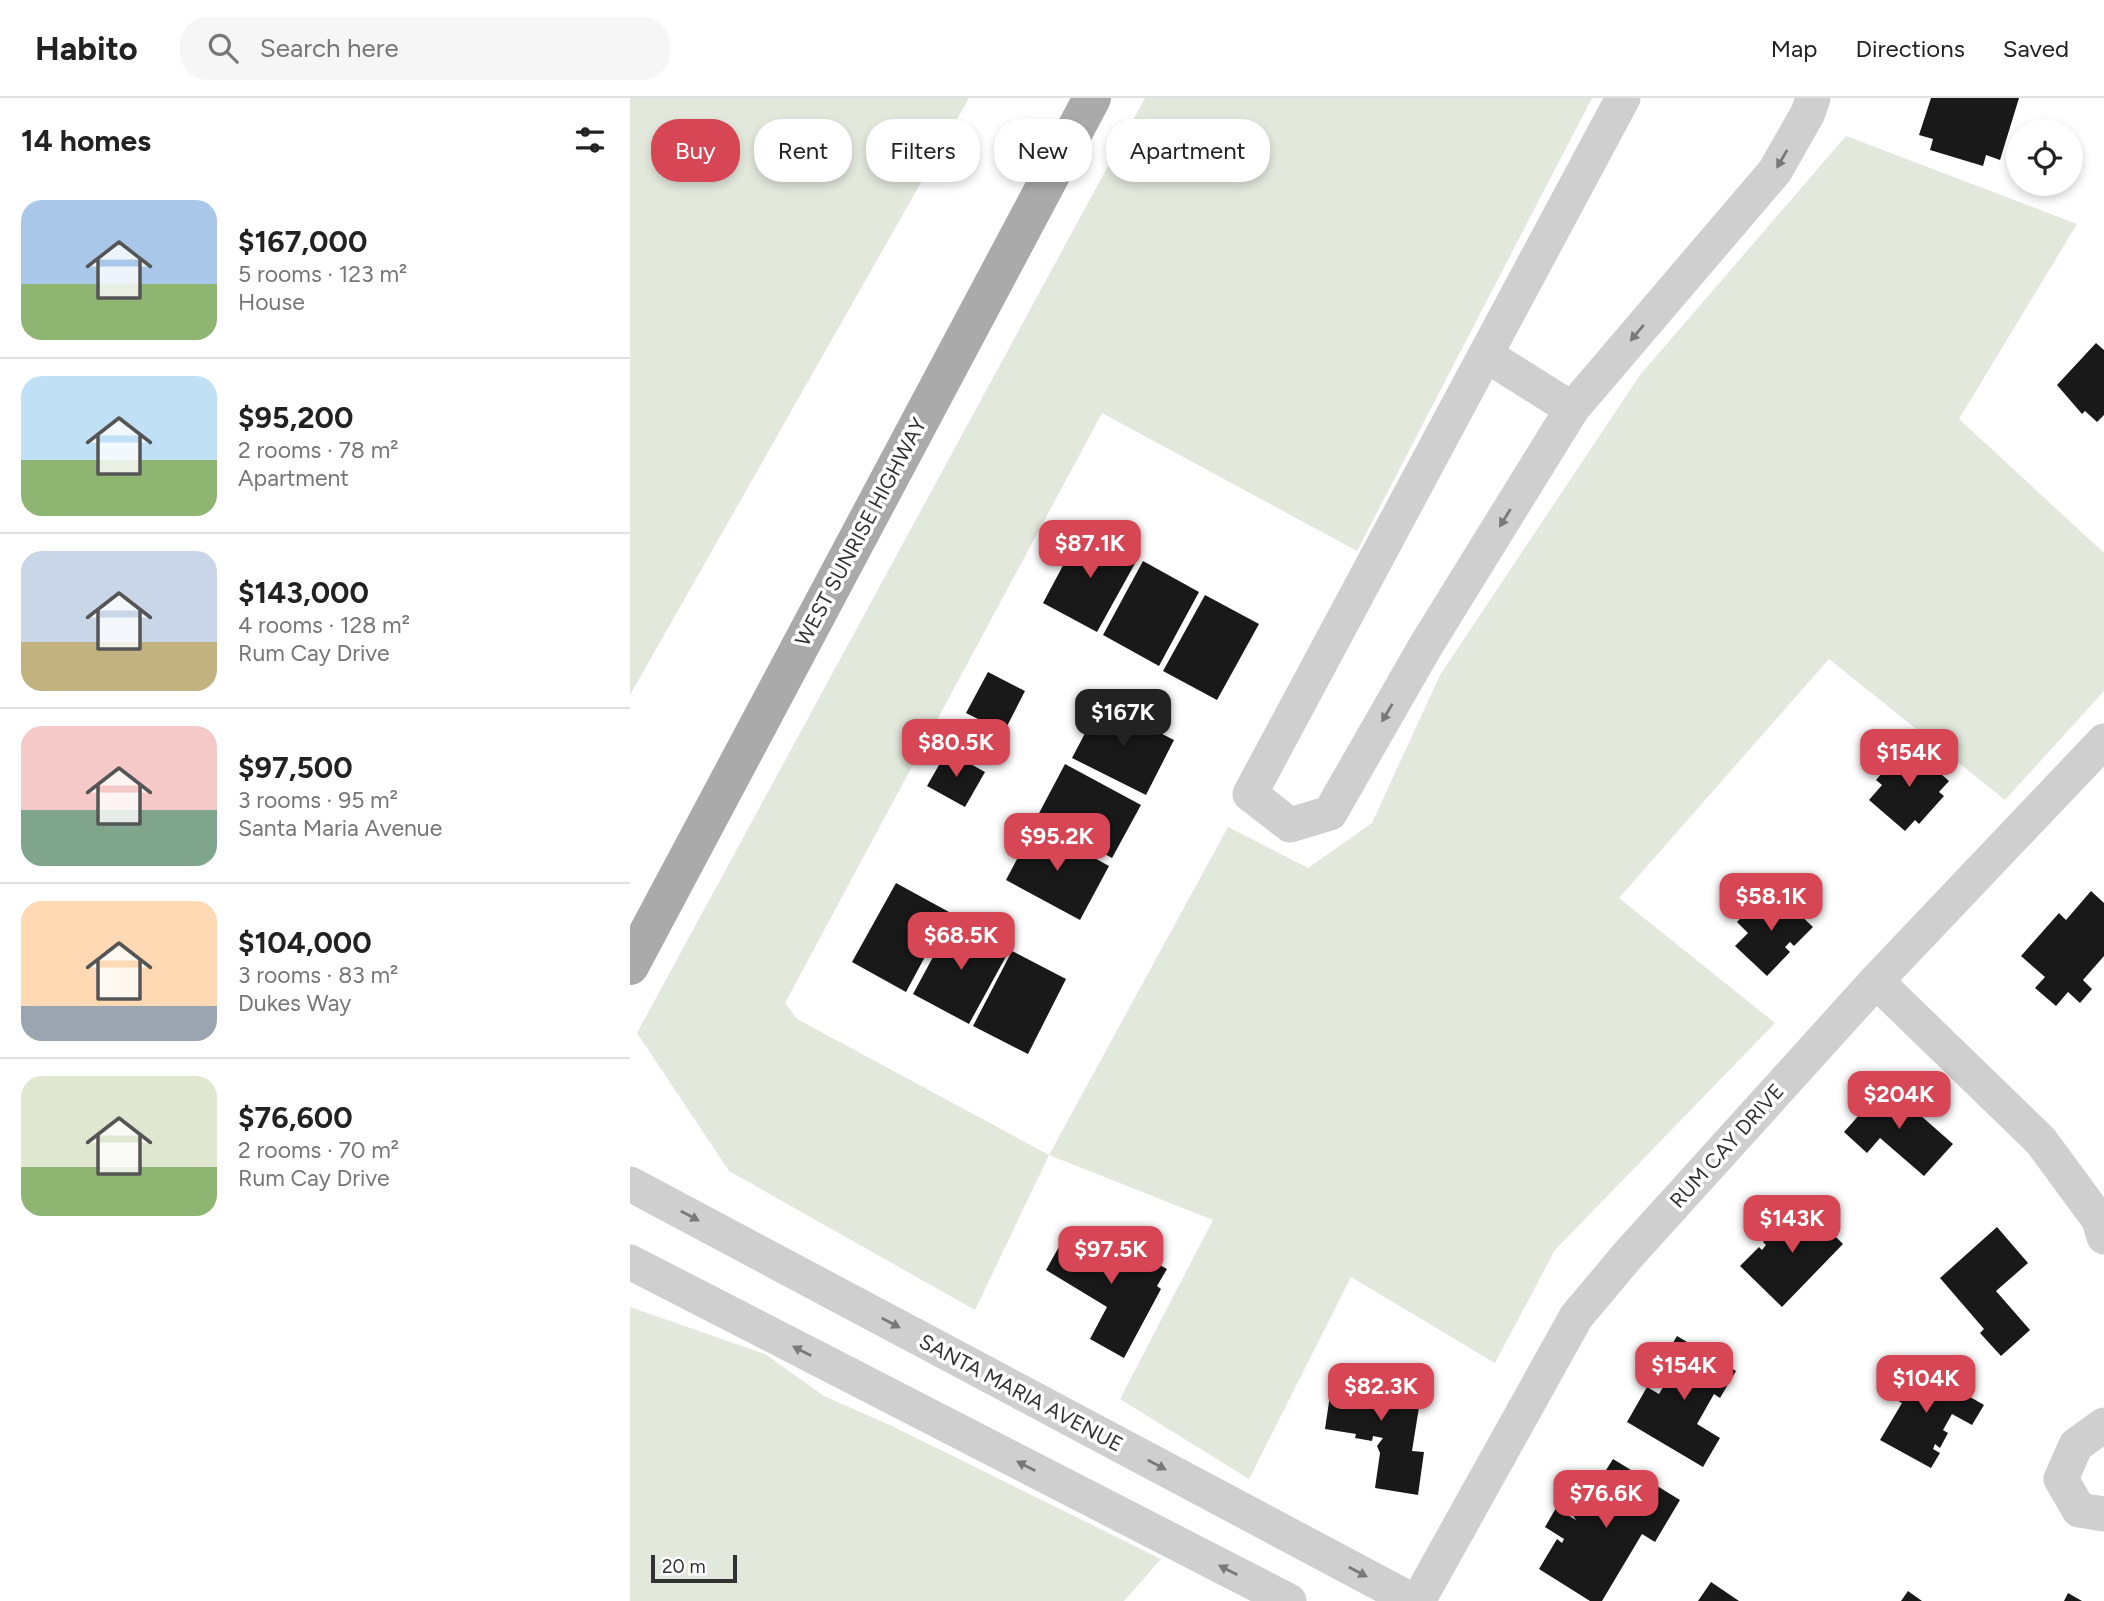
<!DOCTYPE html>
<meta charset="utf-8">
<style>
body{margin:0;font-family:Figtree,sans-serif;background:#f6f6f6;color:#222;height:100vh;display:flex;flex-direction:column;font-size:26px;white-space:nowrap}
*{box-sizing:border-box;margin:0}
p{font-size:23px;color:#767676}
.icon{flex:none;width:38px;height:38px;fill:none;stroke:currentColor;stroke-width:2;stroke-linecap:round;stroke-linejoin:round}
.map{position:relative;flex:1;overflow:hidden}
.side{display:flex;flex-direction:column;background:#fff;width:630px}
.side>*{flex:none}
.hud{position:absolute;left:21px;top:21px;width:665px;height:63px;display:flex;gap:14px}
.fabs{position:absolute;left:1376px;top:21px;display:grid;gap:14px}
.fabs a{display:grid;place-items:center;width:77px;height:77px;border-radius:50%;background:#fff;box-shadow:0 4px 10px #0003;font-size:35px}
.scale{position:absolute;left:21px;bottom:18px;width:86px;box-sizing:border-box;padding-left:7px;border:4px solid #323232;border-top:0;font-size:19px;line-height:24px;white-space:nowrap;color:#323232;-webkit-text-stroke:5px #fff;paint-order:stroke}
.price{position:absolute;translate:-50% -60px;padding:0 16px;border-radius:14px;background:#d74655;color:#fff;font-size:23px;line-height:46px;filter:drop-shadow(0 2px 4px #0008)}
.price::after{content:'';position:absolute;left:50%;top:42px;width:21px;height:16px;margin-left:-10px;background:inherit;clip-path:polygon(0 0,100% 0,50% 100%)}
.price.on{background:#222;color:#fff}
ul{padding:0;list-style:none}
li{display:flex;align-items:center;gap:21px;height:175px;padding:0 21px}
li+li{border-top:2px solid #e0e0e0}
li span{display:grid;place-items:center;flex:none;width:196px;height:140px;border-radius:21px;color:#555}
li>.icon{margin-inline-start:auto}
span .icon{width:84px;height:84px;fill:#fffc;stroke-width:1}
li b{font-size:30px}
h2{display:flex;justify-content:space-between;align-items:center;height:84px;padding:0 21px;font-size:30px}
.tag{padding:0 24px;border-radius:28px;background:#fff;box-shadow:0 4px 10px #0003;font-size:24px;line-height:63px}
.tag.on{background:#d74655;color:#fff}
header{display:flex;align-items:center;gap:42px;box-sizing:border-box;height:98px;padding:0 35px;background:#fff;border-bottom:2px solid #e0e0e0}
header strong{font-size:33px}
nav{display:flex;gap:38px;margin-inline-start:auto;font-size:24px}
.search{width:490px;height:63px;background:#f6f6f6;display:flex;align-items:center;gap:18px;box-sizing:border-box;padding:0 24px;border-radius:28px;color:#767676;font-size:26px}
main{display:flex;flex:1;min-height:0}
.map>svg:first-child{display:block}
.green{fill:#e2e8dc}
.building{fill:#191919}
.lines{fill:none;stroke-linecap:round;stroke-linejoin:round}
.minor{stroke:#cfcfcf;stroke-width:35}
.major{stroke:#aaa;stroke-width:38}
.oneway{fill:#797979}
.labels{text-anchor:middle;stroke-width:7;stroke-linejoin:round;paint-order:stroke}
.street-label{font-size:21px;fill:#323232;stroke:#fff}
</style>
<header>
<strong>Habito</strong>
<div class="search"><svg class="icon" aria-label="search" viewBox="0 0 24 24"><circle cx="10" cy="10" r="6"/><path d="M15 15l6 6"/></svg>Search here</div>
<nav><a>Map</a><a>Directions</a><a>Saved</a></nav>
</header>
<main>
<section class="side">
<h2>14 homes<svg class="icon" aria-label="filters" viewBox="0 0 24 24"><path d="M4 7h16M4 17h16"/><circle cx="9" cy="7" r="2"/><circle cx="15" cy="17" r="2"/></svg></h2>
<ul>
<li><span style="background:linear-gradient(#a9c7e8 60%,#8fb573 0)"><svg class="icon" aria-label="home" viewBox="0 0 24 24"><path d="M3 11l9-7 9 7M6 9v11h12V9"/></svg></span><div><b>$167,000</b><p>5 rooms · 123 m²</p><p>House</p></div></li>
<li><span style="background:linear-gradient(#bfe0f5 60%,#8fb573 0)"><svg class="icon" aria-label="home" viewBox="0 0 24 24"><path d="M3 11l9-7 9 7M6 9v11h12V9"/></svg></span><div><b>$95,200</b><p>2 rooms · 78 m²</p><p>Apartment</p></div></li>
<li><span style="background:linear-gradient(#c9d6e8 65%,#c2b280 0)"><svg class="icon" aria-label="home" viewBox="0 0 24 24"><path d="M3 11l9-7 9 7M6 9v11h12V9"/></svg></span><div><b>$143,000</b><p>4 rooms · 128 m²</p><p>Rum Cay Drive</p></div></li>
<li><span style="background:linear-gradient(#f6c9c9 60%,#7fa58c 0)"><svg class="icon" aria-label="home" viewBox="0 0 24 24"><path d="M3 11l9-7 9 7M6 9v11h12V9"/></svg></span><div><b>$97,500</b><p>3 rooms · 95 m²</p><p>Santa Maria Avenue</p></div></li>
<li><span style="background:linear-gradient(#ffd9b3 75%,#9aa5b1 0)"><svg class="icon" aria-label="home" viewBox="0 0 24 24"><path d="M3 11l9-7 9 7M6 9v11h12V9"/></svg></span><div><b>$104,000</b><p>3 rooms · 83 m²</p><p>Dukes Way</p></div></li>
<li><span style="background:linear-gradient(#dfe7d0 65%,#8fb573 0)"><svg class="icon" aria-label="home" viewBox="0 0 24 24"><path d="M3 11l9-7 9 7M6 9v11h12V9"/></svg></span><div><b>$76,600</b><p>2 rooms · 70 m²</p><p>Rum Cay Drive</p></div></li>
</ul>
</section>
<div class="map">
<svg width="1474" height="1503" viewBox="0 0 1474 1503">
<rect width="100%" height="100%" fill="#fff"/>
<g class="green">
<path d="M0 0H339L0 597Z"/>
<path d="M515 0H962L727 453 472 315 155 905 167 921 419 1057 598 729 678 770 742 725 810 577 1010 277 1216 38 1447 126 1329 321 1474 455V593L1375 702 1199 561 989 800 1145 925 925 1152 865 1265 721 1179 619 1381 490 1301 583 1122 419 1057 345 1212 99 1073 7 935Z"/>
<path d="M0 1209 135 1256 194 1298 262 1328 531 1461 494 1503H0Z"/>
</g>
<g class="building">
<path d="M1301 0H1389L1370 62 1356 57 1353 68 1300 52 1303 41 1289 37Z"/>
<path d="M1466 245 1474 252V317L1467 324 1455 313 1452 316 1427 287Z"/>
<path d="M453 430 508 460 467 534 413 505Z"/>
<path d="M513 463 569 494 529 568 473 537Z"/>
<path d="M575 497 629 526 587 602 533 573Z"/>
<path d="M358 574 395 593 374 634 336 615Z"/>
<path d="M471 605 544 642 516 697 442 660Z"/>
<path d="M1277 646 1319 683 1309 694 1314 698 1289 726 1285 722 1275 733 1239 702 1252 687 1246 682Z"/>
<path d="M317 653 355 674 335 709 297 688Z"/>
<path d="M435 666 511 707 482 760 407 719Z"/>
<path d="M405 727 479 768 450 822 376 782Z"/>
<path d="M266 785 319 814 276 894 222 864Z"/>
<path d="M1461 793 1474 805V858L1453 882 1462 891 1450 905 1438 894 1426 908 1405 890 1415 879 1391 858 1429 815 1436 822Z"/>
<path d="M1147 795 1183 829 1164 848 1160 844 1155 849 1160 854 1137 878 1105 848 1118 835 1107 824 1125 805 1131 811Z"/>
<path d="M323 822 379 853 339 926 283 896Z"/>
<path d="M382 853 436 881 398 956 343 928Z"/>
<path d="M1256 987 1323 1046 1294 1078 1250 1040 1237 1055 1214 1034Z"/>
<path d="M1171 1104 1213 1146 1152 1209 1110 1168 1129 1149 1132 1152 1136 1147 1133 1144Z"/>
<path d="M1367 1129 1398 1165 1366 1193 1400 1232 1371 1258 1350 1235 1354 1231 1310 1180Z"/>
<path d="M466 1132 537 1171 527 1188 531 1191 494 1260 460 1241 477 1209 416 1172 435 1138 456 1149Z"/>
<path d="M1047 1238 1106 1273 1090 1300 1084 1296 1067 1326 1090 1340 1073 1369 997 1324 1017 1289 1029 1296 1043 1272 1031 1265Z"/>
<path d="M1281 1265 1354 1307 1342 1327 1322 1316 1313 1332 1318 1335 1310 1350 1305 1346 1303 1351 1310 1355 1301 1370 1250 1342 1272 1305 1261 1299Z"/>
<path d="M704 1270 793 1284 782 1353 794 1354 788 1397 745 1390 750 1355 747 1348 753 1340 743 1338 742 1343 725 1340 726 1336 695 1331Z"/>
<path d="M983 1361 1050 1402 1025 1444 1012 1436 972 1503H960L909 1471 927 1441 932 1445 934 1441 915 1429 926 1410 946 1422 942 1416 963 1382 968 1385Z"/>
<path d="M1081 1484 1109 1503H1068Z"/>
<path d="M1278 1493 1292 1503H1271Z"/>
<path d="M1438 1495 1452 1503H1434Z"/>
</g>
<g class="lines">
<g class="minor">
<path d="M993 0 620 696 660 727 700 715 795 549 942 311 1145 73 1178 15 1183 0"/>
<path d="M856 257 942 311"/>
<path d="M1246 883 1411 1043 1469 1122 1474 1139"/>
<path d="M0 1086 783 1503"/>
<path d="M0 1164 659 1503"/>
<path d="M1474 1327 1446 1347 1431 1381 1449 1412 1474 1416"/>
<path d="M788 1503 946 1219 998 1157 1246 883 1474 643"/>
</g>
<path class="major" d="M0 868 462 0"/>
</g>
<defs><path id="oneway-solid" d="M-6-.8H1V-3.2L6.5 0L1 3.2V.8H-6Z" transform="scale(1.75)"/></defs>
<g class="oneway">
<use href="#oneway-solid" transform="translate(1152 61) rotate(120)"/>
<use href="#oneway-solid" transform="translate(1007 235) rotate(130)"/>
<use href="#oneway-solid" transform="translate(875 420) rotate(122)"/>
<use href="#oneway-solid" transform="translate(757 615) rotate(120)"/>
<use href="#oneway-solid" transform="translate(60 1118) rotate(28)"/>
<use href="#oneway-solid" transform="translate(261 1225) rotate(28)"/>
<use href="#oneway-solid" transform="translate(172 1253) rotate(-153)"/>
<use href="#oneway-solid" transform="translate(527 1367) rotate(28)"/>
<use href="#oneway-solid" transform="translate(396 1368) rotate(-153)"/>
<use href="#oneway-solid" transform="translate(598 1472) rotate(-153)"/>
<use href="#oneway-solid" transform="translate(728 1474) rotate(28)"/>
</g>
<g class="labels">
<g class="street-label">
<text transform="translate(231 434) rotate(-62)" y="7">WEST SUNRISE HIGHWAY</text>
<text transform="translate(1097 1048) rotate(-48)" y="7">RUM CAY DRIVE</text>
<text transform="translate(391 1295) rotate(28)" y="7">SANTA MARIA AVENUE</text>
</g>
</g>
</svg>
<div class="fabs">
<a><svg class="icon" aria-label="locate" viewBox="0 0 24 24"><circle cx="12" cy="12" r="6"/><path d="M12 2v4M12 18v4M2 12h4M18 12h4"/></svg></a>
</div>
<div class="scale">20 m</div>
<b class="price" style="left:460px;top:482px">$87.1K</b>
<b class="price on" style="left:493px;top:651px">$167K</b>
<b class="price" style="left:326px;top:681px">$80.5K</b>
<b class="price" style="left:1279px;top:691px">$154K</b>
<b class="price" style="left:427px;top:775px">$95.2K</b>
<b class="price" style="left:1141px;top:835px">$58.1K</b>
<b class="price" style="left:331px;top:874px">$68.5K</b>
<b class="price" style="left:1269px;top:1033px">$204K</b>
<b class="price" style="left:1162px;top:1157px">$143K</b>
<b class="price" style="left:481px;top:1188px">$97.5K</b>
<b class="price" style="left:1054px;top:1304px">$154K</b>
<b class="price" style="left:1296px;top:1317px">$104K</b>
<b class="price" style="left:751px;top:1325px">$82.3K</b>
<b class="price" style="left:976px;top:1432px">$76.6K</b>
<div class="hud">
<a class="tag on">Buy</a>
<a class="tag">Rent</a>
<a class="tag">Filters</a>
<a class="tag">New</a>
<a class="tag">Apartment</a>
</div>
</div>
</main>
